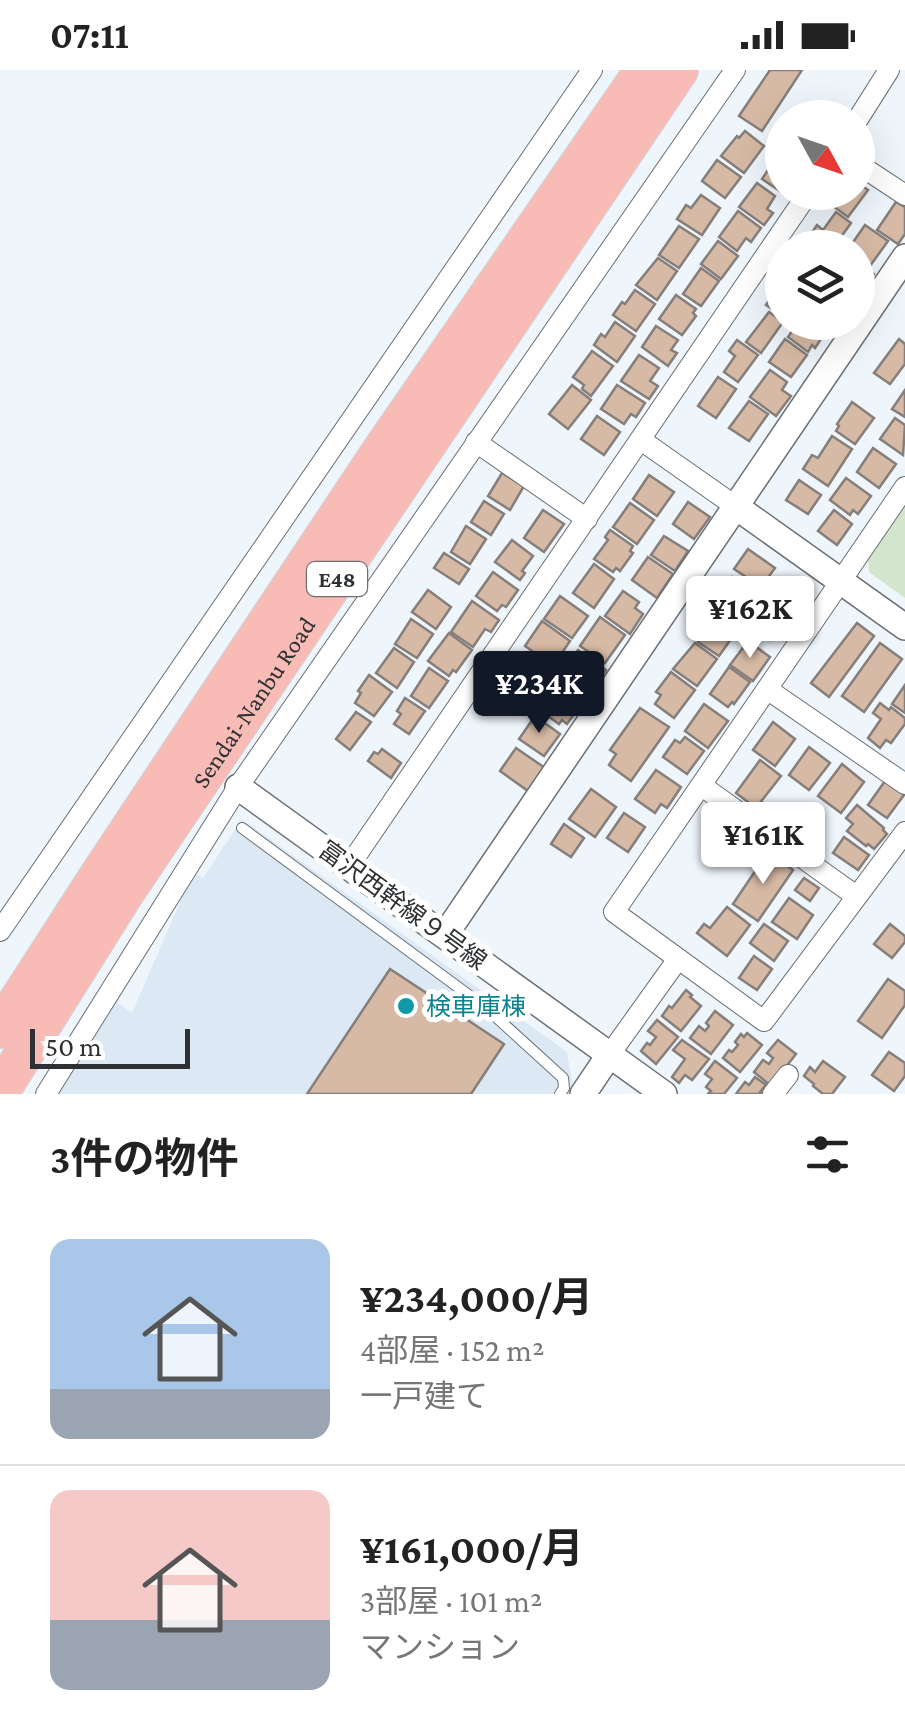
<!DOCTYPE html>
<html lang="ja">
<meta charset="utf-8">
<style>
body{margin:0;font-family:"Crimson Pro","Noto Sans JP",serif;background:#f2f2f2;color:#222;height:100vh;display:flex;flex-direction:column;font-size:38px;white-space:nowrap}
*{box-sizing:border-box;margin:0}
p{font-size:32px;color:#767676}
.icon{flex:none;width:55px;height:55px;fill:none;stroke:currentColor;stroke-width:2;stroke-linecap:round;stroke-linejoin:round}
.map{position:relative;height:1024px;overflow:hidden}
.details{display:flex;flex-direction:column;background:#fff;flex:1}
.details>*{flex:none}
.needle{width:65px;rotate:130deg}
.buttons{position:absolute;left:765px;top:30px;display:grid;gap:20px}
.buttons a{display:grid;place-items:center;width:110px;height:110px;border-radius:50%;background:#fff;box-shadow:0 10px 40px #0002;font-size:50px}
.scale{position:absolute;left:30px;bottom:25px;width:160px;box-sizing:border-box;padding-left:10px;border:5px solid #2e3133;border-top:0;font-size:28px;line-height:35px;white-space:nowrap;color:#2e3133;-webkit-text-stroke:8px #fff;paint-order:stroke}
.price{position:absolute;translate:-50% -85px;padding:0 22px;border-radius:10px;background:#fff;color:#222;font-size:32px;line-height:65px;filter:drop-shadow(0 2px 5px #0008)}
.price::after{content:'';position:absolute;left:50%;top:60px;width:30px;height:22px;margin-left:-15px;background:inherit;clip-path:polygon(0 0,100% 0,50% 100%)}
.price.active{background:#111827;color:#fff}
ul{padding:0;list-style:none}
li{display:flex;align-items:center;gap:30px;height:250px;padding:0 50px}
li+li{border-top:2px solid #e0e0e0}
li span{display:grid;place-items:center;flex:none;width:280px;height:200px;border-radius:20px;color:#555}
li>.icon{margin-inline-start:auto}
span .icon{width:120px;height:120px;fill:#fffc;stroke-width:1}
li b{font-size:42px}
h2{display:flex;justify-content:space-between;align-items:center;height:120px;padding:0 50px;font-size:42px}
.status{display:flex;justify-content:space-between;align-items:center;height:70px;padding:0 50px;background:#fff;direction:ltr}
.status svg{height:28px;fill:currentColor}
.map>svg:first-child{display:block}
.built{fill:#dce9f4}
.green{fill:#d3e6cd}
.building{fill:#d7baa5;stroke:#857e7a;stroke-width:2.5}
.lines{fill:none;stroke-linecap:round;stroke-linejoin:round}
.service-casing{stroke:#6a7075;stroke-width:12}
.minor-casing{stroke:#6a7075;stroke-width:22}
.tertiary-casing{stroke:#6a7075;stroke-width:28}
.motorway-casing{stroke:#d1d2d2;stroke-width:40}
.service{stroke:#fff;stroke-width:10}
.minor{stroke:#fff;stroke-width:20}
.tertiary{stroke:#fff;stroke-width:25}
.motorway{stroke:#f9bbb6;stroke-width:38}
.culture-dot{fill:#0f9aa8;stroke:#fff;stroke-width:4}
.labels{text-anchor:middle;stroke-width:10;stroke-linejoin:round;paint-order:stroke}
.shield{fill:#fff;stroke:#6d6f70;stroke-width:2.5}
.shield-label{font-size:22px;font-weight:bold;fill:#2e3133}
.street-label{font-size:25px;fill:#2e3133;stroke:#fff}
.culture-label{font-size:25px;fill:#0d838f;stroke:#fff;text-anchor:start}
</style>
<div class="status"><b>07:11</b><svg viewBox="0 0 49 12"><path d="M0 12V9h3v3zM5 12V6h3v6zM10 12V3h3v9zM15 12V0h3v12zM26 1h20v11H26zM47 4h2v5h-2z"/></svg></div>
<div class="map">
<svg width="905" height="1024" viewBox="0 0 905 1024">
<rect width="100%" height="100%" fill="#eef5fb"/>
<path class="built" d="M242 749 567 982 573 1018 569 1024H56L115 931 132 943 184 823 197 804 203 808Z"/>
<path class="green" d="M905 435V528L869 502 868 489Z"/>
<g class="building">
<path d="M770 0H802L762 61 739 46Z"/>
<path d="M745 61 764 76 744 103 721 86 737 66 739 68Z"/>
<path d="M776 88 782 92 783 123 762 109Z"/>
<path d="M717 90 741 107 725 128 702 111Z"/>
<path d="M757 113 775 126 767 139 773 143 764 155 739 137Z"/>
<path d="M858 113 868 120 848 147 829 133 837 122H858Z"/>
<path d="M701 125 720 138 702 165 677 149 686 135 691 138Z"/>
<path d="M896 132 905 137V164L898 174 877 160Z"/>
<path d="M738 141 761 158 751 172 746 168 737 181 719 167Z"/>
<path d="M836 142 851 153 833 178H821L808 168 817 155 823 160Z"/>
<path d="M865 155 888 171 870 196 858 188V178H849Z"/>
<path d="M679 156 699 169 679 198 659 185Z"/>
<path d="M718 171 738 186 721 209 701 194Z"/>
<path d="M658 188 677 201 657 230 636 215Z"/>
<path d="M858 193 874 204 865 216 859 212 858 213Z"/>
<path d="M701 198 719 211 701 236 683 224Z"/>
<path d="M782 211V246L766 235Z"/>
<path d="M635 220 655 234 636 261 613 245 622 232 625 234Z"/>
<path d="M676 225 696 239 693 243 696 246 682 265 659 249Z"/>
<path d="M769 242 783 252 761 283 746 272Z"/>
<path d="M615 252 635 266 617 292 594 275 601 264 605 267Z"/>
<path d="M798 252H817L827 260 815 278 812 275 808 282 788 267Z"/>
<path d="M656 256 678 270 671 280 677 283 668 296 642 277Z"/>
<path d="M785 269 807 285 791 307 769 292Z"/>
<path d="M899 269 905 274V294L890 314 874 303Z"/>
<path d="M737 270 758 285 738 312 724 302 735 286 729 281Z"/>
<path d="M592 281 613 296 591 326 582 319 584 315 573 307Z"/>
<path d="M639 285 659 298 650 311 658 316 649 329 621 311Z"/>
<path d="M770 300 787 312 782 320 791 326 776 346 750 327Z"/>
<path d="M718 307 736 319 716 348 698 336Z"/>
<path d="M572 315 591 330 568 359 549 344Z"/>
<path d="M617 315 645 333 636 347 631 344 624 354 601 339Z"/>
<path d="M905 320V347L892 339Z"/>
<path d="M749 331 768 344 749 371 729 358Z"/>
<path d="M852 332 874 348 855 374 836 361 839 356 837 354Z"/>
<path d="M597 346 620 362 604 385 581 369Z"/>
<path d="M895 348 905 355 903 385 880 369Z"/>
<path d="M832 366 852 379 828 416 803 399 812 385 818 388Z"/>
<path d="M873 378 896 394 879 418 857 402Z"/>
<path d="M502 403 524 416 510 440 488 426Z"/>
<path d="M649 405 674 422 657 446 633 429Z"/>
<path d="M846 408 871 426 858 444 853 440 850 445 830 430Z"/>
<path d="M799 410 821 425 808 444 786 430Z"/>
<path d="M484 431 504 444 491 465 471 452Z"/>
<path d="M688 432 710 447 694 469 673 454Z"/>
<path d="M630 433 654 450 637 474 613 457Z"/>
<path d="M543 440 564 454 544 482 524 468Z"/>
<path d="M834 440 852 454 837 475 818 461Z"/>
<path d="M466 456 486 469 470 494 451 482Z"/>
<path d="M610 460 633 476 630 481 633 483 620 501 616 498 613 502 594 489 608 470 605 467Z"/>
<path d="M664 466 688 481 675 501 651 485Z"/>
<path d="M512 470 533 486 522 501 525 503 520 510 495 492Z"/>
<path d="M748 479 775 498 761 517 734 499Z"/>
<path d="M444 483 469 499 459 514 434 498Z"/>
<path d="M648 487 673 504 657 528 632 510Z"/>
<path d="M594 494 614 509 594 538 573 523Z"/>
<path d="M493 502 518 520 506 537 502 535 497 541 476 526Z"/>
<path d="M732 507 755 522 738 545 716 530Z"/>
<path d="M785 509 809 525 795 546 771 529Z"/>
<path d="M428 520 451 537 436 559 412 542Z"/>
<path d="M623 521 639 532 635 538 643 544 630 564 605 546Z"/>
<path d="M560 526 588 546 572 568 544 549Z"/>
<path d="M472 531 499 550 491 562 485 559 473 577 451 562Z"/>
<path d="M766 534 785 547 770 570 751 556Z"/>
<path d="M717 544 738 559 719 586 698 572Z"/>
<path d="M600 547 625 565 605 593 580 576Z"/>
<path d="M411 549 433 564 417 588 395 574Z"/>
<path d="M542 551 570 571 553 596 525 576Z"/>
<path d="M857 553 874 566 829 627 811 613Z"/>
<path d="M449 563 472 580 456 602 453 600 449 606 428 591Z"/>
<path d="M748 571 770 587 753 611 730 595Z"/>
<path d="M695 573 717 589 697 616 673 599Z"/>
<path d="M880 573 902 589 864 642 842 626Z"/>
<path d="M394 578 414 592 397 618 376 603Z"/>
<path d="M578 580 606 600 591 622 563 602Z"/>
<path d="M531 587 552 601 533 629 512 614Z"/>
<path d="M729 597 750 612 734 634 732 632 728 637 710 624Z"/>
<path d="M429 598 448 611 429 638 411 626Z"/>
<path d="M671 602 695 620 674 648 655 634 661 625 656 622Z"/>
<path d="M369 605 392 622 374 646 355 633 361 623 358 621Z"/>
<path d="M557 611 584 630 567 654 562 650 559 654 538 639Z"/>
<path d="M905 615V643L892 634Z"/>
<path d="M405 628 425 641 409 664 394 654 401 644 397 641Z"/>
<path d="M880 633 889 640 891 637 905 648V654L891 673 886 670 880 678 868 668 881 649 873 643Z"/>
<path d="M704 634 728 651 708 678 685 661Z"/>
<path d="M640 638 669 657 631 711 609 695 616 684 610 680Z"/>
<path d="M356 642 371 652 350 680 336 669Z"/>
<path d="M535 646 560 664 544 686 519 669Z"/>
<path d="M773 652 795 669 775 696 753 680Z"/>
<path d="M685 667 704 681 687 704 663 687 675 670 680 673Z"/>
<path d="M809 677 830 693 809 720 789 705Z"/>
<path d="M516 678 545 698 528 721 500 701Z"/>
<path d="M382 679 401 693 391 708 368 691 374 682 378 684Z"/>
<path d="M760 690 781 706 756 738 736 723Z"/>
<path d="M842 694 864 712 841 743 818 726Z"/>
<path d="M656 700 681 717 667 738 661 734 655 743 635 729Z"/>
<path d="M885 711 904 725 887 748 868 735Z"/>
<path d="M591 719 616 737 595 767 569 749Z"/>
<path d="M857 735 884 758 883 760 887 764 874 779 868 774 866 776 847 761 853 754 846 748Z"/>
<path d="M624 743 645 757 628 782 607 768Z"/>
<path d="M564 754 584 768 571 787 551 774Z"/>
<path d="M844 767 869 785 858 800 833 783Z"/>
<path d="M768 782 793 800 758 851 733 834Z"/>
<path d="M804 808 819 818 810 831 795 820Z"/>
<path d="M789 828 813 845 797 869 772 852Z"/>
<path d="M727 837 750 855 727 886 697 863 704 854 710 858Z"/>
<path d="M764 854 788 871 774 891 750 873Z"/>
<path d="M890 854 905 866V872L892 888 874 874Z"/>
<path d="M754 886 772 899 757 920 739 908Z"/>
<path d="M390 899 504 974 471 1024H307Z"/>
<path d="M888 909 905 921V935L882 968 858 951Z"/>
<path d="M686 920 692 925 690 927 701 936 681 961 662 946 669 936 672 938Z"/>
<path d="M715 941 733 955 711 984 690 968 699 956 705 961 709 956 706 953Z"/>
<path d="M657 950 678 967 656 994 641 981 647 973 650 975 656 967 648 961Z"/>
<path d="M747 963 762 975 740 1002 723 988 729 980 732 982 738 975 735 972 741 964 744 967Z"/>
<path d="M682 970 709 989 692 1010 685 1005 679 1013 672 1007 685 989 673 980Z"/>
<path d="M778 970 796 984 771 1016 754 1002 763 990 769 994 773 988 767 983Z"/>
<path d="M889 982 905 993V1006L894 1021 872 1005Z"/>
<path d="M715 991 737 1008 724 1024H708L711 1021 706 1017 712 1009 705 1004Z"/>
<path d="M823 991 845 1007 832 1024H823L813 1016 814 1014 804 1006 810 997 815 1002Z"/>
<path d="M755 1007 766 1015 760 1022 762 1024H736L745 1012 749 1015Z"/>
</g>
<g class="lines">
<g class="service-casing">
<path id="service" d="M242 758 485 937 563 1008 564 1018 560 1024"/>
</g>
<g class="minor-casing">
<g id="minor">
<path d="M858 49 889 0"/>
<path d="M858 94 905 125"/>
<path d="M641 370 735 436"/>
<path d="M476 372 587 449"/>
<path d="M905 417 767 619 905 714"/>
<path d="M767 619 614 842 764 951 905 762"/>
<path d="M702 716 856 826"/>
<path d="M349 796 809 122"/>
<path d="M0 861 592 0"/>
<path d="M610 984 678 889"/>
<path d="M46 1024 238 717 735 0"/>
<path d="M773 1024 788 1005"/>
</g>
</g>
<g class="tertiary-casing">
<g id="tertiary">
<path d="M735 436 905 557"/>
<path d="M238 717 664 1024"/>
<path d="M445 865 905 187"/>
<path d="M583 1024 610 984"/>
</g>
</g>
<g class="motorway-casing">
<g id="motorway">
<path d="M0 959 101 802 381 381 644 0"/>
<path id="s1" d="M0 1022 126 821 679 0"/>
</g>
</g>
<use href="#service" class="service"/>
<use href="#minor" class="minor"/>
<use href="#tertiary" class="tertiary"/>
<use href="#motorway" class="motorway"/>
</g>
<circle class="culture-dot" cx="406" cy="936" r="10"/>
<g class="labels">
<rect class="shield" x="307" y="492" width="60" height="34" rx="8"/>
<g class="shield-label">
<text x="337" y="517">E48</text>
</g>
<g class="street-label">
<text dy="9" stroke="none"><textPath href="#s1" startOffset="465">Sendai-Nanbu Road</textPath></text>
<text transform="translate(403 835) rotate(36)" y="9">富沢西幹線９号線</text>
</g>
<g class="culture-label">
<text x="426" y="945">検車庫棟</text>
</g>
</g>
</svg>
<div class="buttons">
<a><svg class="needle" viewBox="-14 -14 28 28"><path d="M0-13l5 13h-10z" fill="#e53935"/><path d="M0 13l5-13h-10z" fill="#767676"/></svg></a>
<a><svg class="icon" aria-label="layers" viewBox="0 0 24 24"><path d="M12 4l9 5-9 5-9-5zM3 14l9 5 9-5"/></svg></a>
</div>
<div class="scale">50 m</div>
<b class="price" style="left:750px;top:591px">¥162K</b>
<b class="price active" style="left:539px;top:666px">¥234K</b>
<b class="price" style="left:763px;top:817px">¥161K</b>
</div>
<section class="details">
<h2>3件の物件<svg class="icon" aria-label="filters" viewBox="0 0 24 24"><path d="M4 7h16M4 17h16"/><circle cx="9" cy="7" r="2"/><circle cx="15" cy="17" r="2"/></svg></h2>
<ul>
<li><span style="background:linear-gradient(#a9c7e8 75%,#9aa5b1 0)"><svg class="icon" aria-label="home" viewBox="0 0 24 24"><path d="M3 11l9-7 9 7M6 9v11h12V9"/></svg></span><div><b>¥234,000/月</b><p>4部屋 · 152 m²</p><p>一戸建て</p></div></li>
<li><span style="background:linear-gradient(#f6c9c9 65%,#9aa5b1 0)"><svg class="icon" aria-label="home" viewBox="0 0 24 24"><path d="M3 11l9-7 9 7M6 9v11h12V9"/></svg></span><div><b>¥161,000/月</b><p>3部屋 · 101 m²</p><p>マンション</p></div></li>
</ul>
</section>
